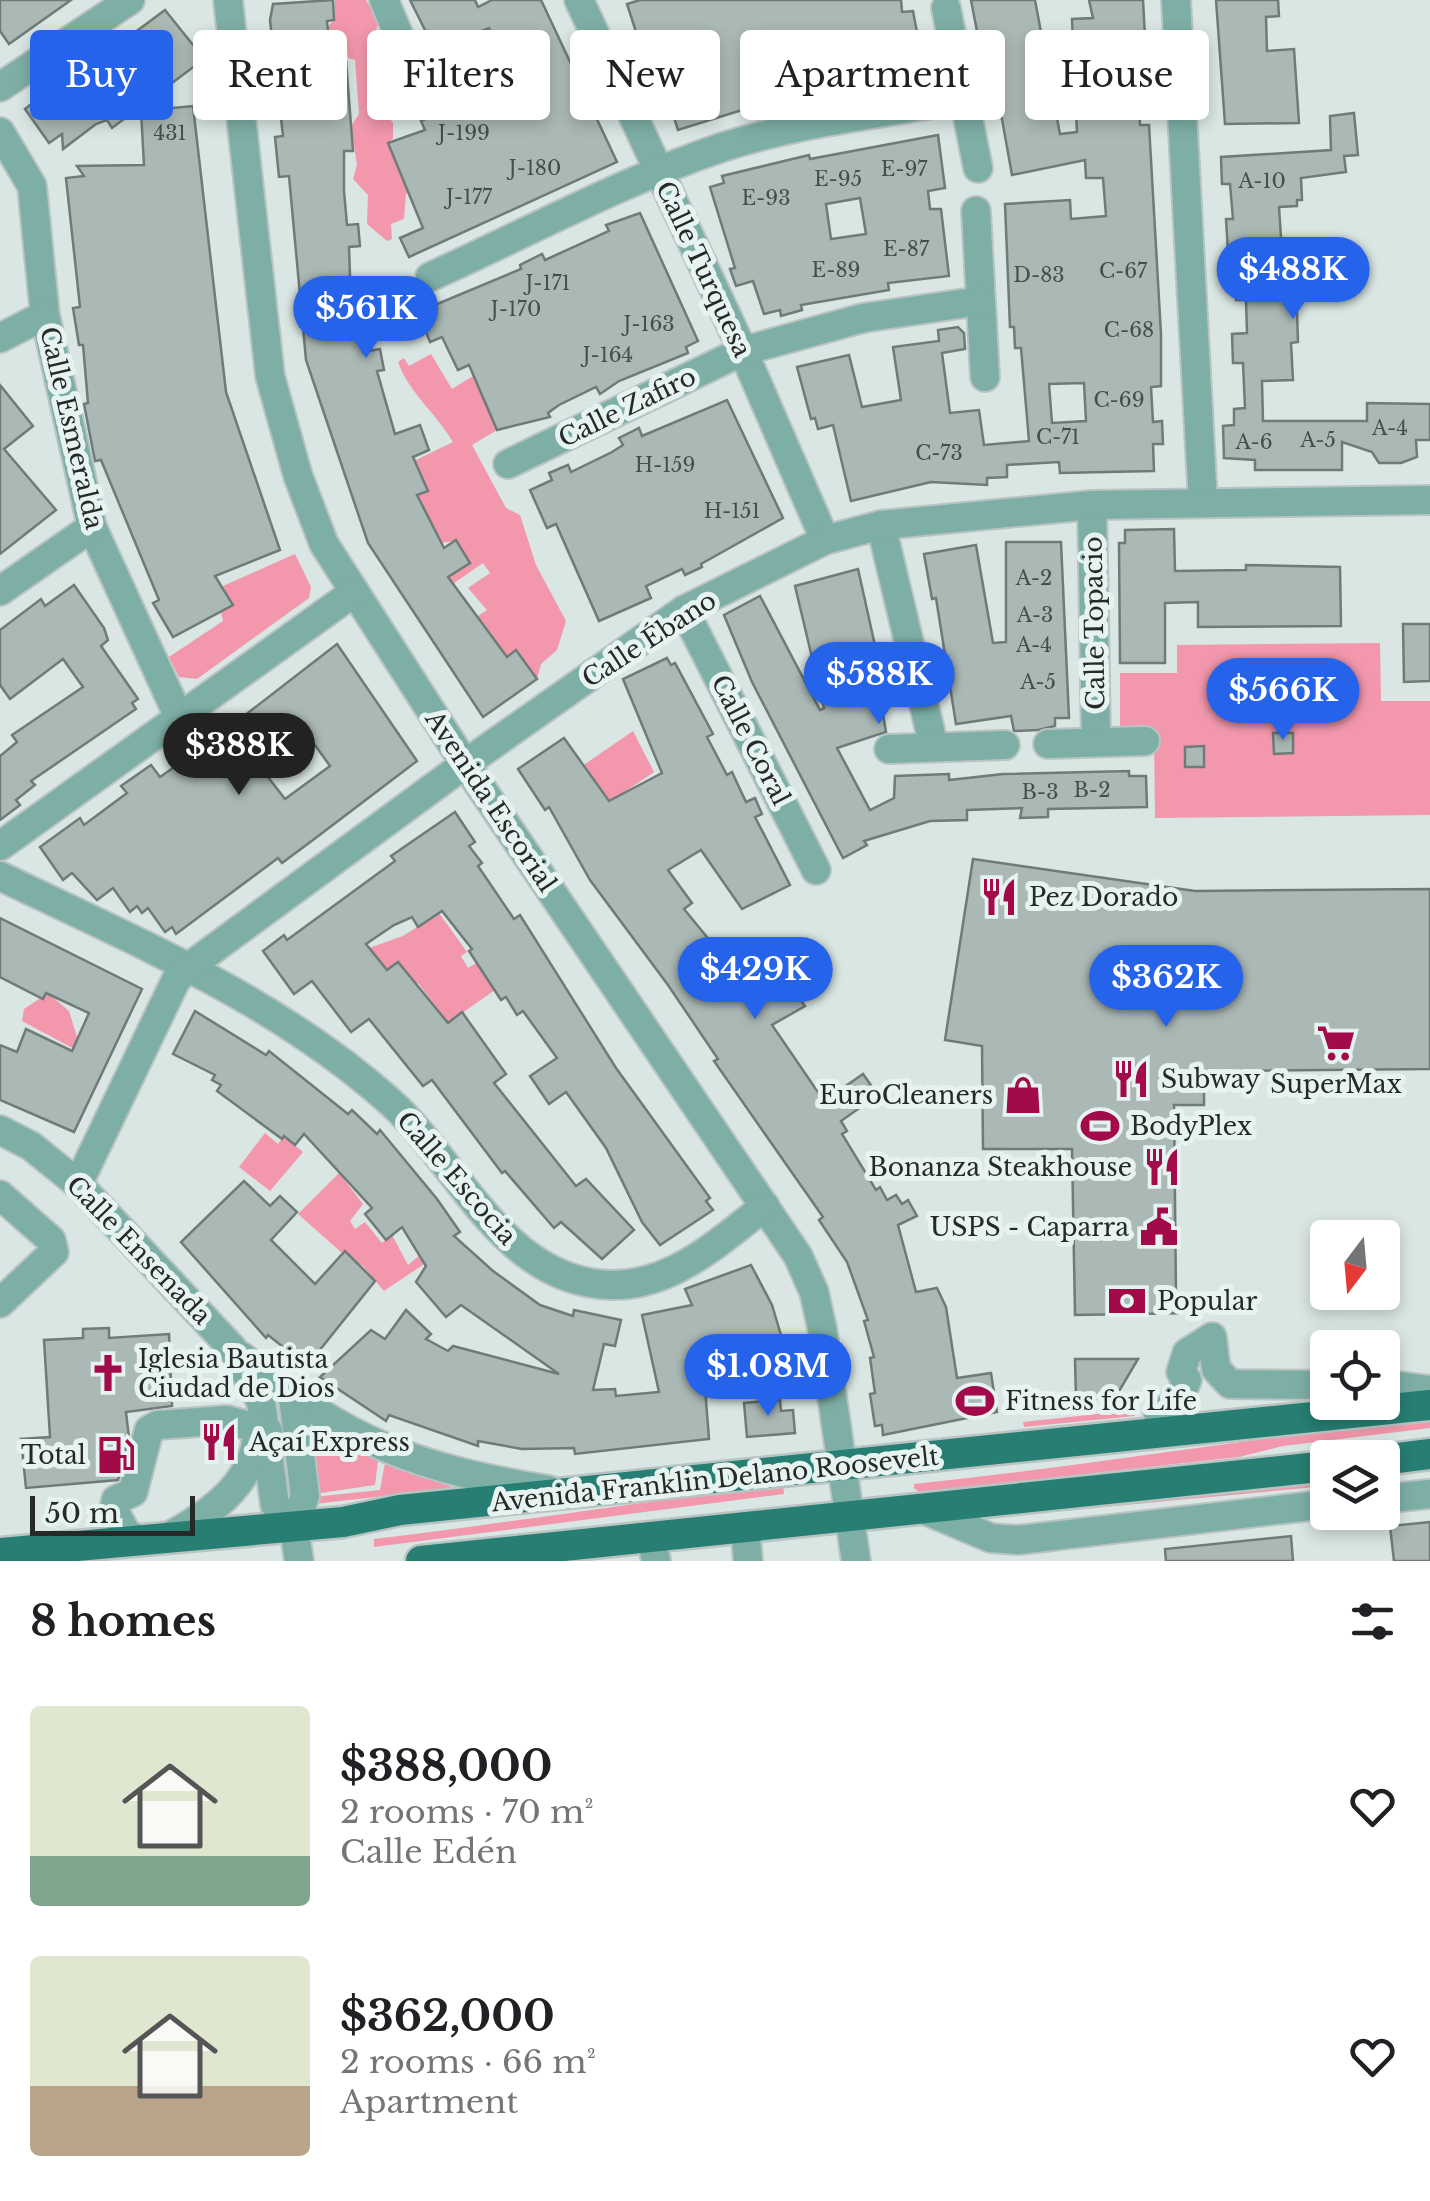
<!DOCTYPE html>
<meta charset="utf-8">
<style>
body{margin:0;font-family:"Libre Baskerville",serif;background:#f6f6f6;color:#202124;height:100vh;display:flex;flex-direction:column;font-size:38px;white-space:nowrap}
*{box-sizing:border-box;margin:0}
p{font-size:32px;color:#757577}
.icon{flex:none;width:55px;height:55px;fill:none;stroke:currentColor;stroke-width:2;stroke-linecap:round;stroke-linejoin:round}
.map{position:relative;height:1561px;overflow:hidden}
.sheet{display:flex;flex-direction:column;background:#fff;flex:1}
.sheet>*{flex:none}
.guide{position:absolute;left:30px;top:30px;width:1370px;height:90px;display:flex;gap:20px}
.needle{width:65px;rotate:196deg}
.controls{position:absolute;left:1310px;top:1220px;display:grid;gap:20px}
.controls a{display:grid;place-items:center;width:90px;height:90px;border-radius:10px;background:#fff;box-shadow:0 5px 15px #0003;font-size:50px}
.scale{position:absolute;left:30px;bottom:25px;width:165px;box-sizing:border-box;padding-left:10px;border:5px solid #252a29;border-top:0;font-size:28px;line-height:35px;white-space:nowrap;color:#252a29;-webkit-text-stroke:8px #e6f3f0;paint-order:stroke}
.price{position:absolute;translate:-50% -85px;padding:0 22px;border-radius:35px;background:#2563eb;color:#fff;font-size:32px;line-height:65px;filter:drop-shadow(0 2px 5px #0008)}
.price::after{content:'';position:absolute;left:50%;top:60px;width:30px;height:22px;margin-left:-15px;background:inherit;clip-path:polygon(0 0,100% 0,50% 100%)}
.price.selected{background:#222;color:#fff}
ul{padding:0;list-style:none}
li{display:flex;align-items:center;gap:30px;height:250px;padding:0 30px}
li span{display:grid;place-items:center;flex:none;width:280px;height:200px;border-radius:10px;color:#555}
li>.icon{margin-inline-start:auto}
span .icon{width:120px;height:120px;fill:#fffc;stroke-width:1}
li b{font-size:42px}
h2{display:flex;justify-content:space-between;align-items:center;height:120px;padding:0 30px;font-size:42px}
.pill{padding:0 35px;border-radius:10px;background:#fff;box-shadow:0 5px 15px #0003;font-size:35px;line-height:90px}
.pill.selected{background:#2563eb;color:#fff}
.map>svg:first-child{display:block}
.green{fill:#f297ac}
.building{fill:#abb9b6;stroke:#6f7b78;stroke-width:2.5;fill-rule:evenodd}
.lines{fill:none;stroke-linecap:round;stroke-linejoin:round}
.minor-casing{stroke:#b9c4c2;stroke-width:32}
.major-casing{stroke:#b9c4c2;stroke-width:35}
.minor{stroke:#7dafa6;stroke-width:28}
.major{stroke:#277e72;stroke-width:30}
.labels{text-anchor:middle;stroke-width:10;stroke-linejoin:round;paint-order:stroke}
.number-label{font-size:20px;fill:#464e4c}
.street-label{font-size:25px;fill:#252a29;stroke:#e6f3f0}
.poi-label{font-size:25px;fill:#252a29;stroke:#e6f3f0;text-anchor:start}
</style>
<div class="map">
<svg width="1430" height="1561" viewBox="0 0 1430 1561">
<rect width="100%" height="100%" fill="#d9e6e3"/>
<g class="green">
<path d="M335 0H366L378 21 373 48 383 69 386 113 393 123V138L389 143 411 191 406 194 404 219 391 224 392 239 387 241 367 224 368 195 353 179 357 165 351 126 359 114 355 60 348 58 347 45 323 48 317 38 334 20Z"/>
<path d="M431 354 452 389 473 376 497 430 472 445 506 508 520 515 536 565 566 621 557 650 541 664 537 679 516 650 469 684 465 677 503 652 490 632 472 620 487 610 468 588 490 573 483 563 444 590 440 580 470 563 456 541 439 543 421 503 368 529 375 514 427 491 414 461 453 442C436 413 409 393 398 362L404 358 409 366Z"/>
<path d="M295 554 311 587 309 598 197 679 179 677 169 657 223 621 221 612 232 604 223 586Z"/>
<path d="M1380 643 1381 701H1430V815L1155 818 1154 734 1120 733V673H1177V645Z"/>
<path d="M633 731 654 772 565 832 605 795 599 786 540 795Z"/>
<path d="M439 913 467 952 461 956 468 968 481 960 495 990 448 1023 419 984 387 971 369 948 403 936Z"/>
<path d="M48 993 69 1011 82 1053 22 1021 24 1009Z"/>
<path d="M265 1133 278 1144 284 1136 303 1152 270 1191 239 1167Z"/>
<path d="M339 1173 363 1204 350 1221 355 1229 365 1222 382 1243 392 1235 408 1265 420 1255 451 1246 384 1291 362 1265 359 1268 298 1214Z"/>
<path d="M1134 1410 1135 1416 1024 1427 1023 1422Z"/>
<path d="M1430 1418V1428L1283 1446 1239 1457 919 1492 914 1488V1484C1087 1466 1257 1437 1430 1418Z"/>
<path d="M308 1422 378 1461 375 1485 314 1494Z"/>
<path d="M385 1463 455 1488 314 1504 313 1497 380 1490Z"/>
<path d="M1327 1479V1486L1040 1513 1039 1509Z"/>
<path d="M783 1486 784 1494 374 1547V1539C511 1523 646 1500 783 1486Z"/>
</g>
<g class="building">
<path d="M0 0H71L9 44 0 31Z"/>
<path d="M333 0 334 20 327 21 331 62 346 61 353 151H344V191L347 225 358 224 360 246 349 247 350 276 363 352 380 349 384 370 377 371 395 434 420 425 429 450 413 457 428 491 417 495 444 548 456 540 470 563 448 577 507 657 516 650 537 679 483 717 368 543 306 360 289 176 279 177 275 137 283 136 270 20 273 4Z"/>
<path d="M410 0H475L478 7 492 0H541L617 162 409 257 400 238 423 228 388 143 425 130 421 121 514 79 489 28 435 50Z"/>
<path d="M640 0H901L902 12 913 11 926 80 830 90 832 97 759 114 757 107 742 110 678 130 664 87 659 88 652 68 648 69 627 4Z"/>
<path d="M971 0H1035L1060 134 1077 132 1076 112 1088 109 1086 67H1074L1072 19 1093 18 1089 0H1143L1148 91 1138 92 1140 125H1149L1161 334V386L1151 387 1153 422 1162 421 1163 444H1153L1154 471 1060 473 1059 462 1007 465V477L987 478V485L931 482 851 501 833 425 818 429 815 418 811 419 797 367 849 355 862 407 901 400 893 347 939 341 938 330 958 327 964 333 965 349 942 353 950 413 979 410 984 445 1029 441 1021 348H1015L1014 327H1010L1005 204 1070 200 1071 219 1106 216 1103 178H1086L1085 160 1012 175 1000 108 991 72 985 73ZM1084 383 1086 421 1052 423 1049 384Z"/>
<path d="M1216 0H1278L1279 16 1266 17 1267 51 1294 49 1299 123 1225 124Z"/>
<path d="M165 10 197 50 194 53 200 62 112 128 107 120 96 124 63 149 62 134 49 143 25 109 53 87 56 91Z"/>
<path d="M193 106 226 392 280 550 215 576 233 605 173 637 153 603 159 600 101 460 95 461 84 404 88 403 83 345H79L73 308 80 307 66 178 84 176 77 166 144 165 141 111Z"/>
<path d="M1354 113 1358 155 1344 156 1346 172 1301 178 1302 200H1297V206L1279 207 1284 283 1296 282 1298 342 1291 343 1293 380 1262 381 1263 421H1367V403L1430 404V440H1416L1417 457 1401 463H1379L1372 452 1342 442V470H1255V460L1224 458 1223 426 1234 425V409L1245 408 1243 363H1233L1232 334 1247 333 1246 300H1236L1233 252H1228L1226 219H1233L1230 184H1222L1221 157 1331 150 1330 116Z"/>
<path d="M938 135 945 188 928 191 930 209H941L949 276 888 283 889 290 801 305 802 310 781 316 780 310 764 314 753 281 736 286 730 269 735 268 710 187 724 183 722 176 809 155 810 159ZM860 198 866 234 831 239 826 204Z"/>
<path d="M640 213 698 341 686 347 688 353 619 381 600 394 596 387 559 405 548 413 550 417 497 430 469 365 458 370 442 337 430 342 418 312 521 269 520 265 542 254 545 260 609 231 606 225Z"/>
<path d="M0 385 33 426 4 449 56 510 0 554Z"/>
<path d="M727 400 783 518 701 564 702 567 685 575 682 569 646 586 651 598 599 621 556 524 547 528 530 490 552 480 549 473 568 465 571 472 612 452 623 445 619 438 639 428 642 436Z"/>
<path d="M1174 529 1175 571 1246 570V565L1340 567 1341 626 1198 627V602L1165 603V663H1120L1119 543H1125V530Z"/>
<path d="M1006 542H1061L1069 718H1055V726L1038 730 1014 731 1011 716 956 724 936 598 932 599 924 554 976 545 993 643 1006 642Z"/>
<path d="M858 569 882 677 877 679 886 732 837 748 870 810 894 798 895 776 949 774V780L1003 774 1129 771V776H1146L1147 807 1048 809V817L1020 818 1022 808 967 810V820L930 821 864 841 867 845 843 858 752 682 724 615 760 596 820 710 824 708 795 586Z"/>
<path d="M74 585 104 628 108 640 101 646 138 699 132 703 136 709 31 781 35 785 16 800 20 805 0 820V756L17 742 12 735 83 687 63 659 10 699 0 685V630L41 599 45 606Z"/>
<path d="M1403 624H1430V681L1404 682Z"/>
<path d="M337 644 417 761 313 840 282 863 278 858 176 934 172 927 165 932 148 908 142 913 137 906 130 912 113 888 97 900 72 873 63 880 40 847 80 818 84 825 127 793 121 786 151 765 160 777 203 747 199 743 228 722 231 726ZM307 734 330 766 285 799 261 768Z"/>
<path d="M667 658 671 665 675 663 713 734 707 737 727 775 732 772 746 802 755 798 762 814 755 817 790 885 742 909 701 850 668 870 692 903 684 909 729 964 720 970 741 1000 785 968 807 995 800 999 805 1006 772 1025 824 1101 863 1074 878 1095 841 1121 847 1131 842 1134 876 1190 880 1187 887 1200 896 1195 902 1204 908 1200 917 1216 898 1225 916 1292 937 1288 946 1307 957 1378 991 1373 997 1412 883 1435 882 1425 875 1426 870 1394 875 1393 870 1358 874 1357 864 1321 868 1320 847 1262 819 1220 823 1217 714 1061 718 1059 668 985 590 880 549 807 545 810 518 769 564 738 609 801 662 773 623 679Z"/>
<path d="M1273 733H1293V753L1274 754Z"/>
<path d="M1204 746V767H1185V747Z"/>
<path d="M455 812 475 842 469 846 482 863 478 866 514 919 520 915 616 1068 710 1198 706 1201 713 1210 660 1245 642 1222 606 1148 566 1092 549 1104 530 1076 557 1058 523 1011 517 1015 506 997 501 1000 469 951 472 949 442 911 418 927 412 917 394 925 366 944 387 970 398 962 448 1023 462 1012 506 1074 494 1083 576 1186 586 1179 634 1230 602 1259 561 1222 554 1228 505 1171 502 1173 432 1080 423 1086 369 1019 351 1032 312 981 294 994 263 951 284 935 287 940 395 861 391 856Z"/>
<path d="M973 859 1195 891 1430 889V1069L1204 1071V1105H1174L1176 1296H1192V1313L1075 1315 1072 1149H983L982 1046 945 1040Z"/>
<path d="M0 918 142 989 74 1132 0 1100V1045L17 1052 26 1029 72 1051 89 1013 46 993 43 999 0 977Z"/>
<path d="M195 1011 266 1055 269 1051 348 1114 352 1110 377 1134 380 1130 437 1199 460 1232 454 1236 493 1271 540 1305 573 1316 574 1310 621 1320 615 1346 604 1344 593 1390 615 1389 616 1396 659 1392 642 1315 692 1305 685 1289 751 1265 772 1305 783 1342 703 1362 709 1439 575 1454 574 1448 522 1449 478 1441V1446L389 1415 386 1421 320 1377 371 1330 385 1339 406 1310 431 1334 426 1339 448 1351 453 1346 559 1374 461 1305 446 1317 416 1282 426 1266 402 1227 386 1240 365 1214 372 1208 304 1134 295 1145 284 1136 282 1139 217 1091 221 1085 212 1080 215 1075 173 1054Z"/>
<path d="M244 1181 270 1206 280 1196 297 1212 271 1240 315 1284 345 1251 375 1281 307 1366 268 1335 266 1338 181 1242Z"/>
<path d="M109 1328V1338L169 1334 172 1406 126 1412 129 1438 118 1480 26 1488 21 1439 50 1437 44 1340 83 1338V1329Z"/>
<path d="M1075 1359H1138L1115 1398 1076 1400Z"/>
<path d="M780 1400 781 1411 793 1410 795 1433 747 1437 744 1403Z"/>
<path d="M1430 1522V1561H1394L1390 1526Z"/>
<path d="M1291 1536 1293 1561H1166L1165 1549Z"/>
</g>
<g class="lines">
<g class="minor-casing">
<g id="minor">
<path d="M228 0 270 376 298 476 324 544 465 764 798 1256 814 1292 822 1328 856 1561"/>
<path d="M384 0 420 86"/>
<path d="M579 0 743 351 825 540"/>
<path d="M1176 0 1203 503"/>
<path d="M946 8 978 168"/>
<path d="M0 87 130 0"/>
<path d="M399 97 480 58"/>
<path d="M0 132 32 186 45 315 92 527 178 715"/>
<path d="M976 211 985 377"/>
<path d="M430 277C527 233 622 181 723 147 801 122 883 113 963 99"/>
<path d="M0 338 45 315"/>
<path d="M508 464 743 351 863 318 980 301"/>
<path d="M1092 505 1096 742"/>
<path d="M881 525 934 747"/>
<path d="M0 591 92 527"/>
<path d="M684 610 816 870"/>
<path d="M1048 744 1145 741"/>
<path d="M889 749 1005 745"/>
<path d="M0 846 353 593"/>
<path d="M0 876C134 941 274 999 387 1099 455 1158 496 1267 591 1283 661 1296 714 1246 765 1206"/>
<path d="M0 1130 31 1146 78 1184 232 1348 261 1402 275 1505 294 1527 299 1561"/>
<path d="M78 1184 176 980 189 967 465 764 684 610 825 540 881 525 1092 505 1430 500"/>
<path d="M0 1195 51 1240 54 1252 0 1303"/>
<path d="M241 1356C348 1442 414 1468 549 1490"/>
<path d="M1382 1384 1430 1390"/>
<path d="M293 1397 305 1496 294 1527"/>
<path d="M1158 1414C1173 1407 1181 1397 1187 1380L1181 1372 1187 1353 1212 1337 1216 1369 1230 1384 1328 1385"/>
<path d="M1382 1499 1430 1494"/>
<path d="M927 1511 991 1538 1018 1540 1328 1504"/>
<path d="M745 1527 748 1561"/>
<path d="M651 1536 656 1561"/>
<path d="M168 1537C210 1514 260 1480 257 1425"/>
<path d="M139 1540 126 1533 114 1510 116 1500 133 1492 149 1430 158 1425 227 1420 268 1431"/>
</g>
</g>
<g class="major-casing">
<g id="major">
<path d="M1382 1460 1430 1454"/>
<path d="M0 1553 343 1522 400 1510 1430 1405"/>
<path d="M421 1561 1328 1466"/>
</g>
</g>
<use href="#minor" class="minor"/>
<use href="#major" class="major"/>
</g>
<defs>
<g id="restaurant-bare" transform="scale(3)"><path d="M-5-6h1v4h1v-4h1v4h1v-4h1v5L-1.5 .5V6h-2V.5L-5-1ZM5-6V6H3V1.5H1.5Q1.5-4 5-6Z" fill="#a20a4a" stroke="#e6f3f0" stroke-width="2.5" paint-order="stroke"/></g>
<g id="supermarket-bare" transform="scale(3)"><path d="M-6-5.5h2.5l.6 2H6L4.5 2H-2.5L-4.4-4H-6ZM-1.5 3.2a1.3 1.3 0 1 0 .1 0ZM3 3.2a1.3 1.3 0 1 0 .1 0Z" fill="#a20a4a" stroke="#e6f3f0" stroke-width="2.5" paint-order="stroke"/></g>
<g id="shop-bare" transform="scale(3)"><path d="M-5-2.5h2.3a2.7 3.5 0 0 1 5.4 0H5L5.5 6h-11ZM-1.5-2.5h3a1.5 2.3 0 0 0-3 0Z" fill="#a20a4a" stroke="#e6f3f0" stroke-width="2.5" paint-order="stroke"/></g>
<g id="stadium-bare" transform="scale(3)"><path d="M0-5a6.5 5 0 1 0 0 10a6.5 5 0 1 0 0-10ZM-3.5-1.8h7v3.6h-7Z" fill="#a20a4a" stroke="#e6f3f0" stroke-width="2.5" paint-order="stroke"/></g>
<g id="civic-bare" transform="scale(3)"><path d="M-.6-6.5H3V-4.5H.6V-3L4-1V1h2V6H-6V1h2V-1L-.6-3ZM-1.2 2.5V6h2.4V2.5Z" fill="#a20a4a" stroke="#e6f3f0" stroke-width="2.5" paint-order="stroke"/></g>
<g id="bank-bare" transform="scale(3)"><path d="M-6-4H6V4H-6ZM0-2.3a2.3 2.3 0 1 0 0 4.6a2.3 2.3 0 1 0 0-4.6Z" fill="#a20a4a" stroke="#e6f3f0" stroke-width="2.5" paint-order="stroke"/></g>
<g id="church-bare" transform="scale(3)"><path d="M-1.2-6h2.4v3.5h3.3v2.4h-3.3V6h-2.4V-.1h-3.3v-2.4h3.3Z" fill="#a20a4a" stroke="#e6f3f0" stroke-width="2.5" paint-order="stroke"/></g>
<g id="fuel-bare" transform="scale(3)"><path d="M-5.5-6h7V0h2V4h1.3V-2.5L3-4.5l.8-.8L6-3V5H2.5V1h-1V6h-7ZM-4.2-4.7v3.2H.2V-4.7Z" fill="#a20a4a" stroke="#e6f3f0" stroke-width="2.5" paint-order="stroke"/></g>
</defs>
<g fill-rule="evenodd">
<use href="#restaurant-bare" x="999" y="897"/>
<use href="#supermarket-bare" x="1336" y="1043"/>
<use href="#restaurant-bare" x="1131" y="1079"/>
<use href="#shop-bare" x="1023" y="1095"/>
<use href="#stadium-bare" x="1100" y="1126"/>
<use href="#restaurant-bare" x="1162" y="1167"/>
<use href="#civic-bare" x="1159" y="1227"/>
<use href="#bank-bare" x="1127" y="1301"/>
<use href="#church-bare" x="108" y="1373"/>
<use href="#stadium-bare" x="975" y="1401"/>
<use href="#restaurant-bare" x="219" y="1442"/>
<use href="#fuel-bare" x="116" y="1455"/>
</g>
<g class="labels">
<g class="number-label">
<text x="170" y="140">431</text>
<text x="464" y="140">J-199</text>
<text x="535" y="175">J-180</text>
<text x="904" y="176">E-97</text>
<text x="838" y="186">E-95</text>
<text x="1262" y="188">A-10</text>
<text x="469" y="204">J-177</text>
<text x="766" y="205">E-93</text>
<text x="906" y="256">E-87</text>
<text x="836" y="277">E-89</text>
<text x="1123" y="278">C-67</text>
<text x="1039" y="282">D-83</text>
<text x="548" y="290">J-171</text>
<text x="516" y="316">J-170</text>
<text x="649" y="331">J-163</text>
<text x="1129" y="337">C-68</text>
<text x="608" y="362">J-164</text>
<text x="1119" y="407">C-69</text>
<text x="1390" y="435">A-4</text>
<text x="1058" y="444">C-71</text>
<text x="1318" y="447">A-5</text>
<text x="1254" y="449">A-6</text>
<text x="939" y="460">C-73</text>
<text x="665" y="472">H-159</text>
<text x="732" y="518">H-151</text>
<text x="1034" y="585">A-2</text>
<text x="1035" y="622">A-3</text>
<text x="1034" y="652">A-4</text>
<text x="1038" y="689">A-5</text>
<text x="1092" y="797">B-2</text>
<text x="1040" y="799">B-3</text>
</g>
<g class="street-label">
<text transform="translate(704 269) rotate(65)" y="9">Calle Turquesa</text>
<text transform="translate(627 407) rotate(-26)" y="9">Calle Zafiro</text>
<text transform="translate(72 428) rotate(77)" y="9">Calle Esmeralda</text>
<text transform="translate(1094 623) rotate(-91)" y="9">Calle Topacio</text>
<text transform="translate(649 639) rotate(-33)" y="9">Calle Ébano</text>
<text transform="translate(751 740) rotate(63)" y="9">Calle Coral</text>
<text transform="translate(491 801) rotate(56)" y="9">Avenida Escorial</text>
<text transform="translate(457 1178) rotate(49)" y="9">Calle Escocia</text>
<text transform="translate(139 1250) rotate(46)" y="9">Calle Ensenada</text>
<text transform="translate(715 1479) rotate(-6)" y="9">Avenida Franklin Delano Roosevelt</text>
</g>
<g class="poi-label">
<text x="1029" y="906">Pez Dorado</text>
<text x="1161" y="1088">Subway</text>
<text x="1336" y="1093" text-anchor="middle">SuperMax</text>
<text x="993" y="1104" text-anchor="end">EuroCleaners</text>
<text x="1130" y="1135">BodyPlex</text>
<text x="1132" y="1176" text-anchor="end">Bonanza Steakhouse</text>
<text x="1129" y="1236" text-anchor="end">USPS - Caparra</text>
<text x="1157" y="1310">Popular</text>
<text x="138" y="1368">Iglesia Bautista<tspan x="138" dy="29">Ciudad de Dios</tspan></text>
<text x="1005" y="1410">Fitness for Life</text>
<text x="249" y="1451">Açaí Express</text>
<text x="86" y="1464" text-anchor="end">Total</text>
</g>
</g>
</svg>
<div class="controls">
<a><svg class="needle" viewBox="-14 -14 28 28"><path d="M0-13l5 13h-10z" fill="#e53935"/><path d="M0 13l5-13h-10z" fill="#757577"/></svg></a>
<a><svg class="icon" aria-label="locate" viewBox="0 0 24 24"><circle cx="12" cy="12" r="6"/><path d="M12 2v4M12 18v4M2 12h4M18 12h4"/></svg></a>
<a><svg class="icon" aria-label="layers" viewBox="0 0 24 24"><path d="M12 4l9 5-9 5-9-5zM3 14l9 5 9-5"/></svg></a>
</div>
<div class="scale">50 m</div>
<b class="price" style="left:1293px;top:322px">$488K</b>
<b class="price" style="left:366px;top:361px">$561K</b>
<b class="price" style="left:879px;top:727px">$588K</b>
<b class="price" style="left:1283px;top:743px">$566K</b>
<b class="price selected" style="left:239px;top:798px">$388K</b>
<b class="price" style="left:755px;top:1022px">$429K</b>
<b class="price" style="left:1166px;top:1030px">$362K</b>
<b class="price" style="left:768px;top:1419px">$1.08M</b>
<div class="guide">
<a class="pill selected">Buy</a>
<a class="pill">Rent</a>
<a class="pill">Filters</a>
<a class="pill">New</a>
<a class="pill">Apartment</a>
<a class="pill">House</a>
</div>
</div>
<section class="sheet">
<h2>8 homes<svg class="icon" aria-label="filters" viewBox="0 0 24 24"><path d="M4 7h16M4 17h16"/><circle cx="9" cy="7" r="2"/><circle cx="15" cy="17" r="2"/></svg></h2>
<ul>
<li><span style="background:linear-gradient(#dfe7d0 75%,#7fa58c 0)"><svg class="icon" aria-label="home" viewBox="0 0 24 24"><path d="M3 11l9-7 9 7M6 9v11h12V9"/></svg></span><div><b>$388,000</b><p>2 rooms · 70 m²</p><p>Calle Edén</p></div><svg class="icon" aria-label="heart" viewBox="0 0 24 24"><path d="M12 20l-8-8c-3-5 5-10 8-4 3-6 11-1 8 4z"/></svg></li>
<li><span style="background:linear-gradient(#dfe7d0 65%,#b9a48a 0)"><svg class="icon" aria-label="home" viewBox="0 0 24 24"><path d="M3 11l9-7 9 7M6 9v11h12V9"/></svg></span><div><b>$362,000</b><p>2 rooms · 66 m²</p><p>Apartment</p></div><svg class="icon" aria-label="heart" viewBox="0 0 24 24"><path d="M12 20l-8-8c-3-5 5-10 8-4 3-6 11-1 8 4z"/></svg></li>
</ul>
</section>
